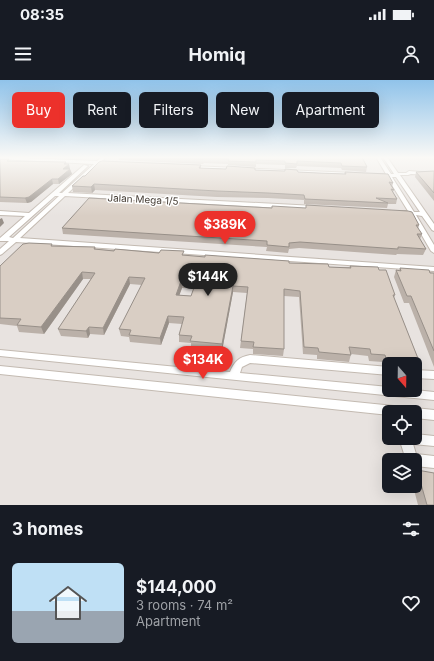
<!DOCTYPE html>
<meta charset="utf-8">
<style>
body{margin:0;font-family:Inter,sans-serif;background:#242831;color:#f1f3f6;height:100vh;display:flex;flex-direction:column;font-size:15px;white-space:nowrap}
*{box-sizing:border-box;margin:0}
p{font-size:13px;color:#9ea1a6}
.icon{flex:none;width:22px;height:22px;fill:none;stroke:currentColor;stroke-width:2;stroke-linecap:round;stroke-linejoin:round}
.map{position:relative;height:425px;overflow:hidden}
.drawer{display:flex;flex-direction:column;background:#171b24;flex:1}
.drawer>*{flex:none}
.top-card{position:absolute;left:12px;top:12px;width:410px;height:36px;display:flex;gap:8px}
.needle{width:26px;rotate:160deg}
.tools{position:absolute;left:382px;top:277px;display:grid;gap:8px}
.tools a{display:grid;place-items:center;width:40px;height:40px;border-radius:6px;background:#171b24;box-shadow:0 4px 16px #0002;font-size:20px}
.price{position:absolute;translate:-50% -34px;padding:0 9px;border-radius:14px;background:#ec312b;color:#fff;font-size:13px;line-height:26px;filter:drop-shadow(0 1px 2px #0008)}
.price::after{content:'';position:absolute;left:50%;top:24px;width:12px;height:9px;margin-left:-6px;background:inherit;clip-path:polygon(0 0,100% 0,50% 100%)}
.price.current{background:#222;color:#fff}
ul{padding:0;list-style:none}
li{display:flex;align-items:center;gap:12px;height:100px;padding:0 12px}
li span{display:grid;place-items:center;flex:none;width:112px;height:80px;border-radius:6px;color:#555}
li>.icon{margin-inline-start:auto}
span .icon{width:48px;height:48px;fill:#fffc;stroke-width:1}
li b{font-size:17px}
h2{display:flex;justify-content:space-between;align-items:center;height:48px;padding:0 12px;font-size:17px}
.tag{padding:0 14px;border-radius:6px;background:#171b24;box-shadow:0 4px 16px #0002;font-size:14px;line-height:36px}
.tag.current{background:#ec312b;color:#fff}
.status{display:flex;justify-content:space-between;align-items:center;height:28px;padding:0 20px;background:#171b24;direction:ltr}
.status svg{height:11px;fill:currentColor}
header{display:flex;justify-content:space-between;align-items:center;height:52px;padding:0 12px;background:#171b24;font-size:18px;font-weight:700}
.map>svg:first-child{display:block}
.industrial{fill:#e8e3e0;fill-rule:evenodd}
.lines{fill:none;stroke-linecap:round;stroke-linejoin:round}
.minor-casing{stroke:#c3bab1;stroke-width:2}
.minor{fill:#fff;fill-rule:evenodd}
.wall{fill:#bbb1a9;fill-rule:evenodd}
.shaded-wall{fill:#989089}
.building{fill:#d9cec4;stroke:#989089;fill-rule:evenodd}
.labels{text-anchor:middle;stroke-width:3;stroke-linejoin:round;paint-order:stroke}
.far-street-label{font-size:10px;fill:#494139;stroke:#fff}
</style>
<div class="status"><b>08:35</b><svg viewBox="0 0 49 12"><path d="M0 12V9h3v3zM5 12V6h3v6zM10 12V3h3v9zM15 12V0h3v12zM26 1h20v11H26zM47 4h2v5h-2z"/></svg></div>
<header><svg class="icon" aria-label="menu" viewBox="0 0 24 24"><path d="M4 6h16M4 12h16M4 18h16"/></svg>Homiq<svg class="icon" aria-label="person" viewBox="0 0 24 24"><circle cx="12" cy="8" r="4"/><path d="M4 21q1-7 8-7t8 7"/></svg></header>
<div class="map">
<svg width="434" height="425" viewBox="0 0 434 425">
<rect width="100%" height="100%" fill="#f5f1eb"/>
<path class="industrial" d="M0 77H434V425H0ZM389 284H415V310H389ZM389 332H415V358H389ZM389 380H415V406H389Z"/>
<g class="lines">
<g class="minor-casing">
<g id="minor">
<path d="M0 77 97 81 102 77H106L102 81 109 82V84H99L68 113 315 126 318 128 315 130 65 116 20 158 434 187V191L16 162 2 174 0 175V169L9 161H0V158L25 136 0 135V131L29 133 84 85 88 86 59 113H62L94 84 0 79ZM55 116H59L13 158 9 157Z"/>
<path d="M376 77H380L391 94H394L383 77H387L398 93H406L409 91 434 93V95L411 94 408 95H400L434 144V151L432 150 422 136 416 135 434 165V173L431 171 410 135H402L399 133 402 131H408L387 97 379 96 377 95 379 94H386ZM392 97H396L420 132H414Z"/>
<path d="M191 86 355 93 357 94 355 95 189 88V87Z"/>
<path d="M0 270 230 292C234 282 239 277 250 275L389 287V295L250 283 242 287 240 293 389 307V310H415L434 312V320L0 276Z"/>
<path d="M0 286 404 327 408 329 410 332H389V335L0 294Z"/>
<path d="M415 290 434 291V299L415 298Z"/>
<path d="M415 328 434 330V340L415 338V332H410L411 330Z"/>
<path d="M415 354 434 356V366L413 364 416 374 434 376V388L415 386V380H406L399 358H415Z"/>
</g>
</g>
<use href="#minor" class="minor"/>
</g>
<g class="wall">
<path d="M118 77H362L367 87 366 92 342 90 341 88 297 86 296 88H285V85L256 84V87L228 85V84L204 83 203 84 119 80Z"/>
<path d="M0 79 10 81 66 84 70 89 72 94 59 104H53L31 122 27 123 0 122Z"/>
<path d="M201 85V88L255 90 344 94 345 92 393 103 392 107 394 110 393 112 397 119 396 124H388L387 128 304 124V120L268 118 217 117 95 110 92 113 73 112 72 106Z"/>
<path d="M434 91V121L415 97 416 92Z"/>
<path d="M306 125 419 145 418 149 422 154 420 159 426 169 423 175 397 174 396 175 299 168 289 169 288 173 266 171 267 167 63 154 62 148 272 128H306Z"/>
<path d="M53 166 95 167 96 169 289 183 329 187H350V186L379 190 395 215 394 218 419 281 416 289 415 288V284H389V286L384 285 383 282 369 281 368 276 351 274 349 282 317 279V275L303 274 299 217 284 216V269L283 276 253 274V269L240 268 247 213 233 212 222 271 191 268V263L179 262V255L182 244 169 243 161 265 130 262 129 257 121 256 119 249 142 205 130 204 104 255 90 254 88 258 61 256 58 249 91 199H83L44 254 19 252 17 246 0 244V245V186ZM182 208H194L191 216 179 215Z"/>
<path d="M400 188 434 193V287L409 223H404L394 197 396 190 399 191Z"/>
<path d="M417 390 434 425H418L413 406H415V394Z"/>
</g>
<g class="shaded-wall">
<path d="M66 82 67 86 69 84 70 89H63L64 84Z"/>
<path d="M70 89 72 94 59 104 58 99Z"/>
<path d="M52 99 53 104 31 122 27 123 25 118Z"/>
<path d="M94 104 95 110 92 113 91 107Z"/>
<path d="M2 138 4 143 0 147V139Z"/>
<path d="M82 192 83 199 44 254 41 247Z"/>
<path d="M129 197 130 204 104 255 103 248Z"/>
<path d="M181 201 182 208 177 222 176 215Z"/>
<path d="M233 206V212L222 271V264Z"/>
<path d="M168 236 169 243 161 265 160 258Z"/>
<path d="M89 247 90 254 88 258 86 251Z"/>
</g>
<g class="building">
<path d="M146 77H362L367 87 342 86 341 83 297 81V84L285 83V81L256 80V82L228 81 229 79 204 78 203 79Z"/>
<path d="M0 79H9L7 81 66 82 64 84H69L63 89H70L58 99H52L29 117 25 118 0 117Z"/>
<path d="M102 81 201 85 199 88 226 89 227 86 255 88V90L285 91V89L297 90 298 92 318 93 346 94 345 92 388 94 393 103 389 102 394 110 391 109 397 119 376 118 388 123 305 119 304 115 268 113 217 111 94 104 91 107 72 106 83 96H85L99 82Z"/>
<path d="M434 91V113L416 92Z"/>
<path d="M89 118 272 128V126L306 128V125L408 131 412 132 419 145H416L422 154H417L426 169 398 167V169L300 162 289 163V167L267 165V161L62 148Z"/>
<path d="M29 163 52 164 51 166 95 167 94 169 114 171 115 169 159 173 161 170 184 171 182 175 194 176 205 177V175L289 181V183L328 184 329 187 351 188 350 186 378 187 379 190H386L395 215H393L419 281 386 278 385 275 371 274 370 269 349 267 351 275 319 272 318 268 304 267 300 211 284 209V269L253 267 254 262 241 261 248 207 233 206 222 264 190 261 192 256 179 255 184 237 168 236 160 258 129 255 131 250 119 249 145 198 129 197 103 248 89 247 86 251 58 249 95 193 82 192 41 247 17 245 21 239 0 238V186L23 164ZM181 201 196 202 191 216 176 215Z"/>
<path d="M400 188 429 190 430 193H434V271L411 216H407L396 190 401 191Z"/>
<path d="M417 390 434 393V425H427Z"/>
</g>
<linearGradient id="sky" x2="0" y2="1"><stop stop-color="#90c3ea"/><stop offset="0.57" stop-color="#faf9f6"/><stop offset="1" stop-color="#faf9f6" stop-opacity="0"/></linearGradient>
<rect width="434" height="136" fill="url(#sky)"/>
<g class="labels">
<g class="far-street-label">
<text transform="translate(143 119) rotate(3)" y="4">Jalan Mega 1/5</text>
</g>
</g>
</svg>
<div class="tools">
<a><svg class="needle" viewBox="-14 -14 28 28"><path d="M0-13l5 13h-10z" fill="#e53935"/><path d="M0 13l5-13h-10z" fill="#9ea1a6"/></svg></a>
<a><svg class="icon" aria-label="locate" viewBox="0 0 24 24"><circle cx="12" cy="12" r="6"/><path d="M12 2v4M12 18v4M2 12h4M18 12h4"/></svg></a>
<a><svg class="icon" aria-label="layers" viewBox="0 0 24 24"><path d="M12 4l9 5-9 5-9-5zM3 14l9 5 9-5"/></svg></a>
</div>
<b class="price" style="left:225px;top:165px">$389K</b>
<b class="price current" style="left:208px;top:217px">$144K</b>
<b class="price" style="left:203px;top:300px">$134K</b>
<div class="top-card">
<a class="tag current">Buy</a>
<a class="tag">Rent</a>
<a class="tag">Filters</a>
<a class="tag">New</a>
<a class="tag">Apartment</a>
</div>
</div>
<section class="drawer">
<h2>3 homes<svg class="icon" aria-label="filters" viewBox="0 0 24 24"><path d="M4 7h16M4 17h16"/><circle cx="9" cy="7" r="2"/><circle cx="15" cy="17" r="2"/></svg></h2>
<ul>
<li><span style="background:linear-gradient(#bfe0f5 60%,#9aa5b1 0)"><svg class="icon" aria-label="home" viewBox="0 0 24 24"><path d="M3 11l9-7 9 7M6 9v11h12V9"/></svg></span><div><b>$144,000</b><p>3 rooms · 74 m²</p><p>Apartment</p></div><svg class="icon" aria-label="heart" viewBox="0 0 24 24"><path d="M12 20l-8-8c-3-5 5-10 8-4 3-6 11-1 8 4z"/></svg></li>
</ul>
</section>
